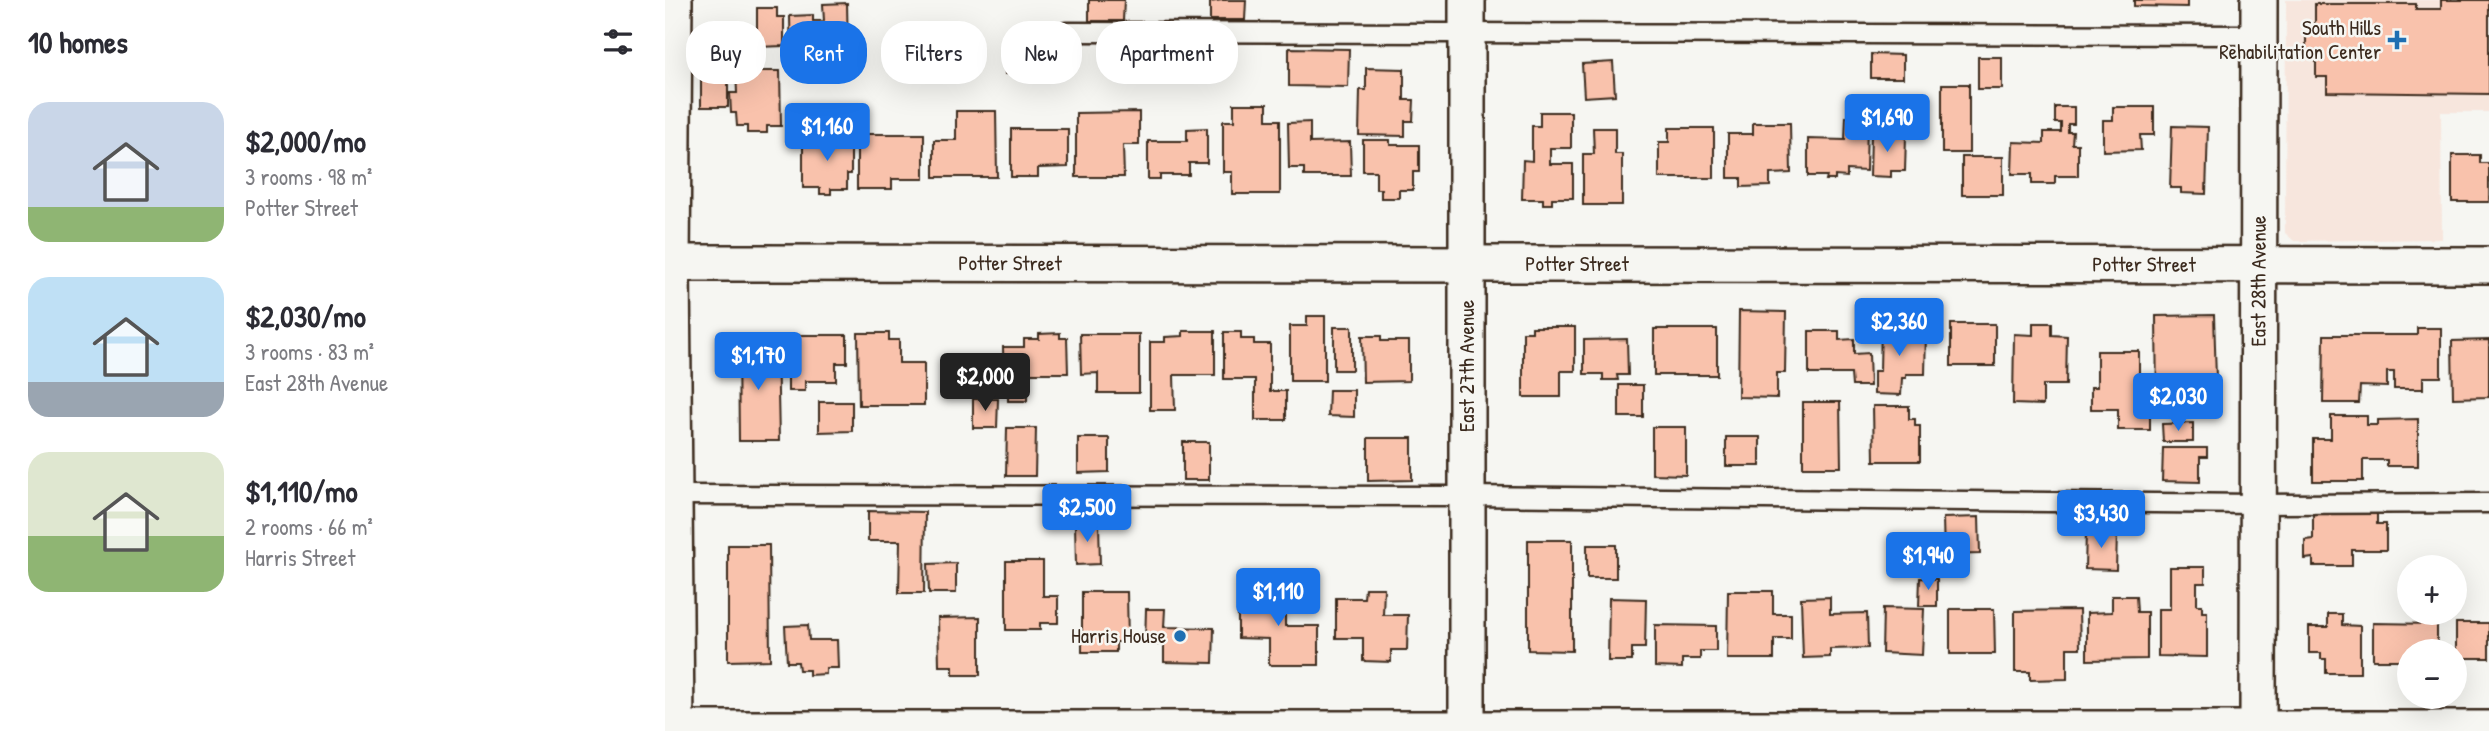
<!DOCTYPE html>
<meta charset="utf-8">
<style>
body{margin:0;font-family:"Patrick Hand",sans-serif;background:#f7f7f7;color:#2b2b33;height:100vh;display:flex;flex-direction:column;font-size:26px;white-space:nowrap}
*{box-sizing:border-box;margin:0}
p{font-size:23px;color:#7c7c81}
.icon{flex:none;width:38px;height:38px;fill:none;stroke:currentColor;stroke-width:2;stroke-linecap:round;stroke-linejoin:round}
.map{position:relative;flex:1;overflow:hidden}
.sheet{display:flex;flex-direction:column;background:#fff;width:665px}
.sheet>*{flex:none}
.guide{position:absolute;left:21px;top:21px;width:665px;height:63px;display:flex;gap:14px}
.fabs{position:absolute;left:1732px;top:555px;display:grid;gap:14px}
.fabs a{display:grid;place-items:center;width:70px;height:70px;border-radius:50%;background:#fff;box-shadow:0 7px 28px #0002;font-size:35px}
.price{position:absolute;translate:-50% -60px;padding:0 16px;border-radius:7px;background:#1a73e8;color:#fff;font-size:23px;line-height:46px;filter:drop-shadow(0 2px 4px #0008)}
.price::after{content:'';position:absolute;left:50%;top:42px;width:21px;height:16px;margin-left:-10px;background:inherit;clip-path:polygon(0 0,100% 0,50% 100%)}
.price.on{background:#222;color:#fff}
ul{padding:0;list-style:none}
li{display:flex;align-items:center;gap:21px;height:175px;padding:0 28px}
li span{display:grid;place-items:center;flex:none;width:196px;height:140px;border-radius:21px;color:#555}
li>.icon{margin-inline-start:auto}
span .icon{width:84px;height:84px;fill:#fffc;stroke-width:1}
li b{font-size:30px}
h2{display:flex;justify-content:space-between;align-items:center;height:84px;padding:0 28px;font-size:30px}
.tag{padding:0 24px;border-radius:28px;background:#fff;box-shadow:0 7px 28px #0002;font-size:24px;line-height:63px}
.tag.on{background:#1a73e8;color:#fff}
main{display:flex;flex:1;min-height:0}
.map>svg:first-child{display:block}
.built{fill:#f7e6dd}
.building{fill:#f9c2ac;stroke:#3b2a1e;stroke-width:2}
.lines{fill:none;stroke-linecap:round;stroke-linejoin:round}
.lane-casing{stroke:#3b2a1e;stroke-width:23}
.street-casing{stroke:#3b2a1e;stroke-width:40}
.lane{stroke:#f6f6f2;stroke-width:18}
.street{stroke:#f6f6f2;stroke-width:35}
.poi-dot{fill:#1f6fb2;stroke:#f6f6f2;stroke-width:2.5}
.labels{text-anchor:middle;stroke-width:5;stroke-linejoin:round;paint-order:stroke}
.poi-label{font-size:21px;fill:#3b2a1e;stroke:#f6f6f2;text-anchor:end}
.street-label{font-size:21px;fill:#3b2a1e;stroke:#f6f6f2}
</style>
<main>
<section class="sheet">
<h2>10 homes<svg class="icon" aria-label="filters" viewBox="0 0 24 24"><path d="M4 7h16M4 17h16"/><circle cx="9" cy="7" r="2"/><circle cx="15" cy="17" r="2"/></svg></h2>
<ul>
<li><span style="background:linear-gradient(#c9d6e8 75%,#8fb573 0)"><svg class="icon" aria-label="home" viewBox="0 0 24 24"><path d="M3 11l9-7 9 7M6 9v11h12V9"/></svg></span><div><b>$2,000/mo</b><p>3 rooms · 98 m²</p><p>Potter Street</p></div></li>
<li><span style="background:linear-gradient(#bfe0f5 75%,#9aa5b1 0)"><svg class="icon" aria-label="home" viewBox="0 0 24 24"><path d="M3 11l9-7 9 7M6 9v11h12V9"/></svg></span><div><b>$2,030/mo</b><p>3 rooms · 83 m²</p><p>East 28th Avenue</p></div></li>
<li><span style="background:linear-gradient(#dfe7d0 60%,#8fb573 0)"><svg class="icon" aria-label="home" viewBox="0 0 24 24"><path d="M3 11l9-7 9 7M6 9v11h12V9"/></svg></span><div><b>$1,110/mo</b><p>2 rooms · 66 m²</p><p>Harris Street</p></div></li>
</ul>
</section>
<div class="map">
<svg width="1824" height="731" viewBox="0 0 1824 731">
<rect width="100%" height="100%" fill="#f6f6f2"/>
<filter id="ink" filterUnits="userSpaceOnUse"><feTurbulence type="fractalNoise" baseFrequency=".0143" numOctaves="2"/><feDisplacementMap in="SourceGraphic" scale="14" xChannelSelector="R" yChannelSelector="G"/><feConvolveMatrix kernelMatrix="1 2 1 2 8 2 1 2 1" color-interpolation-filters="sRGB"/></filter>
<g filter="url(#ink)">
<path class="built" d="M1621 0H1824V112H1776L1777 239 1629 241 1620 233Z"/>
<g class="building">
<path d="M424 0H459L458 21H424Z"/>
<path d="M557 0H581L580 20H545V2Z"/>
<path d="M1469 0H1522V7L1469 6Z"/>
<path d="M1776 0H1824V94L1662 92V77H1651V53H1641V27H1650V4H1751V9H1776Z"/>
<path d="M182 3 183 51 150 52V62L126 63 125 16 148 15V21H159L158 4Z"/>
<path d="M92 8H112V17H119V46L92 47Z"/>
<path d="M390 47 391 80H372V73L340 74V48Z"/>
<path d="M624 48 684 49 683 87 624 86Z"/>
<path d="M1206 54 1238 55V78H1206Z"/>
<rect x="1313" y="57" width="24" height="32"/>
<path d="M948 62 950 95 919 97 917 64Z"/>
<path d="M701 68 739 69V100H749L748 121H740V136L694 135 695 90H701Z"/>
<rect x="36" y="70" width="27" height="37"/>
<path d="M71 71H115L116 126H102V133H82V126H72L71 113H66L65 93H72Z"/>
<rect x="1277" y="84" width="27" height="69"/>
<path d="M569 104H602V120H615V194H567V172H558V121H569Z"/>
<path d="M1390 107H1409V124H1403V132H1408L1407 144H1413V176H1390V184H1367V174H1347L1348 142 1379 143V132H1396V123H1390Z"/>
<path d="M1448 107H1489V135H1475L1476 150 1438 151V120H1448Z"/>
<path d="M291 111H331L332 177H269V140H291Z"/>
<path d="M474 112V145H458L459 177H411V113Z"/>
<path d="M875 112H906V148H885V164H908V198H887V204H878V199H857L858 160 867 161V126H875Z"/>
<path d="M1181 117H1202L1201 171 1182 170V177L1170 176V180H1161L1162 176H1143V139L1180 140Z"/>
<path d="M645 122V143L685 142 686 176H639V168H624L623 123Z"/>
<path d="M1088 123H1125L1126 173 1105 174V186L1076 187V178H1063V134H1088Z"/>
<path d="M1507 126 1543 127 1541 194 1516 193V188H1505Z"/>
<path d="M542 128V163H524V175H495V179H483V141H522V129Z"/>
<path d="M928 128H950V154H957V205H918V154H929Z"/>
<path d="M1004 128H1049V178H994V142H1004Z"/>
<path d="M346 129H403V167L373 168V177H346Z"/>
<path d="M192 134H259V179H227V189H192Z"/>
<path d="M1206 134 1241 135 1240 171H1226V177L1205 176Z"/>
<path d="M138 137H186V174H182V189H166V194H155V188H138Z"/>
<path d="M698 140H725V145H754V172H748V190H734V198H716V189H711V171H698Z"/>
<path d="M1787 155H1815V163H1824V202H1787Z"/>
<rect x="1297" y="157" width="41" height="38"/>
<path d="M1074 311 1121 312 1120 373H1112V398L1073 397Z"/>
<path d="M1549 315 1551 379H1528L1529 406 1492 407 1491 316Z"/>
<path d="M642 316H660V381H625V326H642Z"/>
<path d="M1368 323H1387V335L1402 336 1401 385H1378V405L1348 404 1349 334 1368 335Z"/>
<rect x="1286" y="324" width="44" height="42"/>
<path d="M1216 325 1247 326V332L1261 333 1260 374H1241V378H1237L1236 395 1209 394V371H1215Z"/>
<rect x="669" y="327" width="18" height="43"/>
<path d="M867 327H910V371H896V397H858V332H867Z"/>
<path d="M1752 328H1776V377H1758V389H1729V372H1722V387L1695 386 1694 403H1658L1659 335H1752Z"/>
<rect x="989" y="329" width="63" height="46"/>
<path d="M518 331H550V375H509L510 410H485V342H500V337L518 336Z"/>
<path d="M1144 331H1174V340L1189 339V354L1204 353 1205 386H1187L1186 374H1144Z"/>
<path d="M559 332H576V339H589V344H605V391H621V420H590V379H559Z"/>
<path d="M193 333H224V340H234V363H259V405H194Z"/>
<path d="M395 333V338H402L403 373H362V401H343V387H339L338 347H359V339H374V334Z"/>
<path d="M415 334H474V393H433V373L416 374Z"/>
<path d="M123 335H182V363H171V381H140V391H123Z"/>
<path d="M697 336H716V341H744V381L698 382Z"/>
<path d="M962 339 963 375H952L953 380H938V374H919V340Z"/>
<path d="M1824 340V397L1788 398 1787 341Z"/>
<path d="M112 342 114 441H74L73 343Z"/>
<path d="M1432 351H1474V396H1485V430H1453V409H1426V387H1432Z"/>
<rect x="954" y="385" width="24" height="32"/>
<path d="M664 390H689V417L663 416Z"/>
<path d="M308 399H333L332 428H308Z"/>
<path d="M154 402H187V431L154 432Z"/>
<path d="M1138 402H1175L1176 467H1138Z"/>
<path d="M1208 406H1244V419H1250V426H1255V461H1209Z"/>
<path d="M1666 416H1702V425H1713V420L1753 419V466H1722V460H1698V481H1648V439H1666Z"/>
<path d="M1528 423V442H1498L1497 424Z"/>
<path d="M987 427H1021V475L987 474Z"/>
<path d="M342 428H371L370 476H341Z"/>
<rect x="1061" y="437" width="34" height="29"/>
<path d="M413 438H444V472L413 473Z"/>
<path d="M703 438H747V480L703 481Z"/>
<rect x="518" y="442" width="26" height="38"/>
<path d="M1498 448H1542V457H1535V482L1497 481Z"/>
<path d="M203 511 260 512 259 593H234L235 541H203Z"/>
<path d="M1648 513H1712V524H1721V550H1687V566H1648V558L1640 559V540L1648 539Z"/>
<path d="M1314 517 1315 554 1279 555 1278 518Z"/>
<path d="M434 523 435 564 411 565 410 524Z"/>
<path d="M1421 531 1452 532 1451 570 1420 569Z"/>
<path d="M863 540H907V651L863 650Z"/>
<path d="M63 545H104L105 660 63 661Z"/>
<rect x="922" y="545" width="29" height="33"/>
<path d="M341 561H378V596H393V623H375V630H341Z"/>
<path d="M291 563V593H264L263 564Z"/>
<path d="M1505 567H1540V583H1532V605H1537V612H1542V657L1493 656V609H1505Z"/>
<path d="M1255 578 1272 579V606H1254Z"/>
<path d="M588 580H615V592H620V626H654V665H604V639L573 638V609H588Z"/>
<path d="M700 588H719L718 615H743L742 650H726V662L698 661V638H671V598H699Z"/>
<path d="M1063 591H1108V614H1126V639H1109V659H1062Z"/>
<path d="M417 592H462L463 642H451V652H417Z"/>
<path d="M1447 596H1471L1472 612H1482V659L1422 660V613L1447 612Z"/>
<path d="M1165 597V614L1202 613 1203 648 1165 649V657L1138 658 1136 598Z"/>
<path d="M944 598 981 599 980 648H967V661H943Z"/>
<path d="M1218 608 1259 609 1257 655 1217 653Z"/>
<path d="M481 609H500L499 627 549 628 548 663 499 662V645L480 644Z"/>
<path d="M1285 609H1329L1330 654H1285Z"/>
<path d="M1414 610 1415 648H1402V679L1365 680V672H1350V611Z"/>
<path d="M1663 614H1677V625L1695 626V673H1661V659H1656V653H1644V627H1663Z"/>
<path d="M315 617V675H288V666H274L273 618Z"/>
<path d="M1708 623 1772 624V651H1745V660H1708Z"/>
<rect x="1791" y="623" width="33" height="35"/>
<path d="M143 625 144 640H172L173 668H161V674L144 675V670H134L133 662H122L120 626Z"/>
<path d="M990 625 1051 626V651H1035V659H1017V668L990 667Z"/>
</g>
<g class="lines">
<g class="lane-casing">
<g id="lane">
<path d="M401 32 1594 35"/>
<path d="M4 495 802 496 1593 504 1824 503"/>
</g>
</g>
<g class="street-casing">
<g id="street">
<path d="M9 0 7 263 11 731"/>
<path id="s1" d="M0 263 1824 265"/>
<path d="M0 729H1824"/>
<path d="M802 731V0"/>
<path id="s2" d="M1593 731 1594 0"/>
</g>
</g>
<use href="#lane" class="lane"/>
<use href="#street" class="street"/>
</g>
</g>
<g class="poi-dot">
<path d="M1728.5 29.5h7v7h7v7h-7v7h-7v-7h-7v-7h7z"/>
<circle cx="515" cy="636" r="7"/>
</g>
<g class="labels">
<g class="poi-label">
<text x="1716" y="35">South Hills<tspan x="1716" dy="24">Rehabilitation Center</tspan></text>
<text x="501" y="643">Harris House</text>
</g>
<g class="street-label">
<text dy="7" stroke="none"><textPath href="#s1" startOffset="345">Potter Street</textPath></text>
<text dy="7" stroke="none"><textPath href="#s1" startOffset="912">Potter Street</textPath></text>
<text dy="7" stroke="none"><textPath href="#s1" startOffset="1479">Potter Street</textPath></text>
<text dy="7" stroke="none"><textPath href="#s2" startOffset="450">East 28th Avenue</textPath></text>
<text transform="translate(802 366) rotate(-90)" y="7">East 27th Avenue</text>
</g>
</g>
</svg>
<div class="fabs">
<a>+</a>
<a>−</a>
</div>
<b class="price" style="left:1222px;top:154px">$1,690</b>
<b class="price" style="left:162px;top:163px">$1,160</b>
<b class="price" style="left:1234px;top:358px">$2,360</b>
<b class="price" style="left:93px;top:392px">$1,170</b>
<b class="price on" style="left:320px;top:413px">$2,000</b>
<b class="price" style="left:1513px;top:433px">$2,030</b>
<b class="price" style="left:422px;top:544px">$2,500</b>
<b class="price" style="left:1436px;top:550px">$3,430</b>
<b class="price" style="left:1263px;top:592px">$1,940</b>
<b class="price" style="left:613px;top:628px">$1,110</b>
<div class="guide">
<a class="tag">Buy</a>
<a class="tag on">Rent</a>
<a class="tag">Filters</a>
<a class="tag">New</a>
<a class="tag">Apartment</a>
</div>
</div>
</main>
